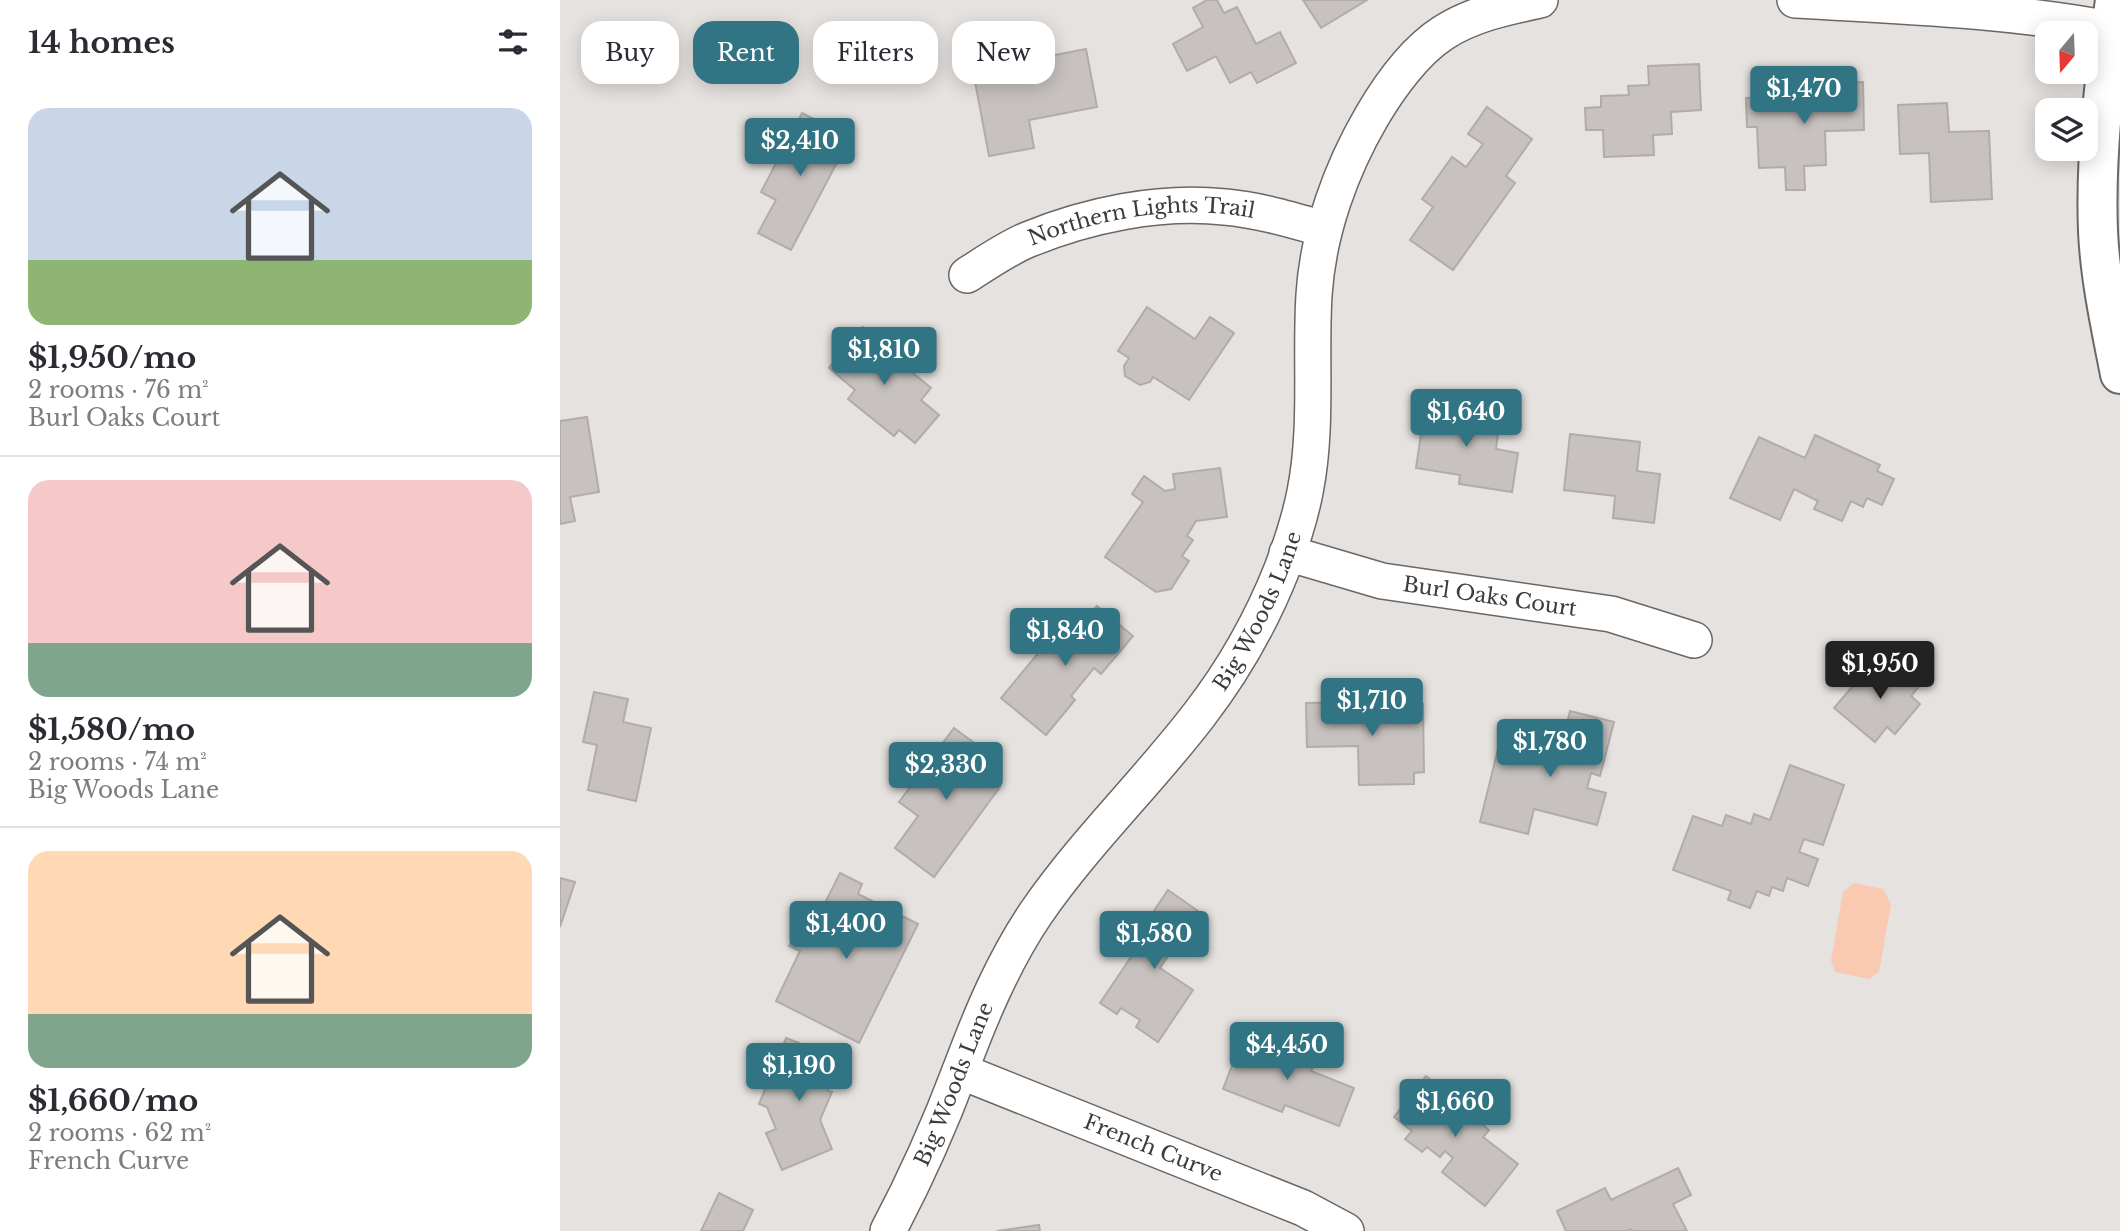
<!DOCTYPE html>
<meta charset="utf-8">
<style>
body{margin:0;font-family:"Libre Baskerville",serif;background:#f2f2f3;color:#2b2b33;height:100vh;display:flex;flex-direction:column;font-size:26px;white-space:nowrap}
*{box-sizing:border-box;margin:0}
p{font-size:23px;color:#7c7c81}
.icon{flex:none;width:38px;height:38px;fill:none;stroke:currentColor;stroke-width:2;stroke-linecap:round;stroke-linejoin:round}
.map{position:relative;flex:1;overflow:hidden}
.details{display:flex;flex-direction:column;background:#fff;width:560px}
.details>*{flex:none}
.top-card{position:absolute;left:21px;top:21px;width:665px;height:63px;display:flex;gap:14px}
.needle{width:46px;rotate:199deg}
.buttons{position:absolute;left:1475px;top:21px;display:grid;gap:14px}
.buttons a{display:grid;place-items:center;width:63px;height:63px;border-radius:14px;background:#fff;box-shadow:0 4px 18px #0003;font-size:35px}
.price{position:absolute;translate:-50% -60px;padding:0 16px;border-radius:7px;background:#317484;color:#fff;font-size:23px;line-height:46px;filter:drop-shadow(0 2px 4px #0008)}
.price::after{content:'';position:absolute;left:50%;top:42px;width:21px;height:16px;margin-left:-10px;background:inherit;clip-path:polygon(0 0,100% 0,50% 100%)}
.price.selected{background:#222;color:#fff}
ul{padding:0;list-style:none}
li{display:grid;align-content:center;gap:14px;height:371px;padding:0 28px}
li+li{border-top:2px solid #e1e1e2}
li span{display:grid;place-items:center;height:217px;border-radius:21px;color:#555}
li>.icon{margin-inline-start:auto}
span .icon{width:126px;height:126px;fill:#fffc;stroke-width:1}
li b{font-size:30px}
h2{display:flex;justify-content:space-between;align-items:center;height:84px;padding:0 28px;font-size:30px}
.pill{padding:0 24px;border-radius:21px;background:#fff;box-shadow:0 4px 18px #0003;font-size:24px;line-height:63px}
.pill.selected{background:#317484;color:#fff}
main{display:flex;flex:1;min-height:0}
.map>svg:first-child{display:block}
.green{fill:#f9c9b2}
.building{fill:#c7c2c0;stroke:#b1acaa;stroke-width:2}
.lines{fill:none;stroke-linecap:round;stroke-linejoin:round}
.minor-casing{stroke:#6b6765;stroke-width:38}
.secondary-casing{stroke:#6b6765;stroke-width:42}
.minor{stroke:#fff;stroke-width:35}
.secondary{stroke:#fff;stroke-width:38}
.labels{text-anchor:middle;stroke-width:7;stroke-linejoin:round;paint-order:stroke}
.street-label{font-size:21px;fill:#3e3c3b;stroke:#fff}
</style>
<main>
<section class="details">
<h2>14 homes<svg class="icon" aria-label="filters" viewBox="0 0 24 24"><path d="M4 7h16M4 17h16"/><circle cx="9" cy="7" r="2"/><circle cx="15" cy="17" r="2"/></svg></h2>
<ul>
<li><span style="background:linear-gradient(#c9d6e8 70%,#8fb573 0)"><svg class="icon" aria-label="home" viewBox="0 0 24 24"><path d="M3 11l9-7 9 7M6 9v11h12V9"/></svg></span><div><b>$1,950/mo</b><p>2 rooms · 76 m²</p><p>Burl Oaks Court</p></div></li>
<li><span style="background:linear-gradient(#f6c9c9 75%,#7fa58c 0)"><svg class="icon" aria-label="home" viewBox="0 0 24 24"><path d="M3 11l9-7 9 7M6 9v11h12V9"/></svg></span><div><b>$1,580/mo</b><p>2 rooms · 74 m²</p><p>Big Woods Lane</p></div></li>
<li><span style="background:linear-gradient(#ffd9b3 75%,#7fa58c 0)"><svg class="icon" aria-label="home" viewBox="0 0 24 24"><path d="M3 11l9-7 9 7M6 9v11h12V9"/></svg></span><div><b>$1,660/mo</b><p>2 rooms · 62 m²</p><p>French Curve</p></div></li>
</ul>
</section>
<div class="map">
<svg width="1560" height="1231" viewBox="0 0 1560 1231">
<rect width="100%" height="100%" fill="#e6e2df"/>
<path class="green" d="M1294 883 1323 889 1331 904 1319 972 1309 979 1275 972 1271 961 1283 892Z"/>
<g class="building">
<path d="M647 0H657L664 13 677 7 696 44 720 32 736 63 697 83 691 72 670 83 656 56 627 71 613 44 643 27 633 8Z"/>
<path d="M743 0H807L761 28Z"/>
<path d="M526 49 537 107 469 120 474 148 429 156 413 71Z"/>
<path d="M1139 64 1141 110 1111 112 1112 134 1093 135 1094 155 1044 157 1043 130H1026L1025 108 1041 107V96L1069 95 1068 86 1089 85 1088 66Z"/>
<path d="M1303 82 1304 130 1265 131 1266 165 1244 166 1245 190H1226L1225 167 1199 168 1197 127H1187L1186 98 1243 96V83Z"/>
<path d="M1387 103 1389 132 1429 131 1432 199 1371 202 1369 153 1340 154 1338 105Z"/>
<path d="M927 107 972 139 946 176 955 183 893 270 850 240 873 207 862 199 892 157 906 167 923 144 908 134Z"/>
<path d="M242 113 290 138 231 250 198 233 216 200 201 192Z"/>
<path d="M587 307 635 339 650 317 674 333 629 400 593 377 590 382 580 385 565 376 564 366 569 358 558 351Z"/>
<path d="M303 327 333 351 331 355 371 388 361 400 379 415 355 443 339 430 334 436 288 399 295 390 269 368Z"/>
<path d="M865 407 940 418 936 449 958 453 952 492 899 484 900 475 856 468Z"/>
<path d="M27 417 39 492 10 497 15 521 0 524V421Z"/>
<path d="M1010 434 1080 442 1077 471 1100 474 1094 523 1053 518 1055 496 1004 490Z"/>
<path d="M1255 435 1320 465 1317 471 1334 479 1322 505 1307 498 1303 507 1291 501 1282 521 1254 509 1258 501 1234 489 1220 520 1170 498 1199 437 1245 458Z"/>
<path d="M660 468 667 517 636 521 627 536 633 540 622 556 629 561 611 589 596 592 545 557 583 502 572 494 584 476 605 491 615 489 613 474Z"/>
<path d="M537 606 573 636 541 674 534 668 511 696 515 700 486 735 441 698 504 622 516 631Z"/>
<path d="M1335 663 1361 684 1351 696 1360 704 1335 734 1327 727 1315 742 1274 708 1310 666 1323 677Z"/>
<path d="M34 692 68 699 63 722 91 728 76 801 28 790 37 745 23 742Z"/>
<path d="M803 702V714H820V705L863 704 864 772 854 773V784L799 785 798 746 747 747 746 703Z"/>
<path d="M1010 711 1054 722 1040 776 1031 773 1027 788 1046 793 1037 825 974 809 968 834 920 822 939 745 998 761Z"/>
<path d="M394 728 432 756 420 772 440 787 374 877 335 848 358 816 339 802Z"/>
<path d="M1230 765 1284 785 1263 845 1244 839 1239 852 1258 859 1248 886 1227 878 1223 891 1212 887 1209 896 1197 891 1190 908 1168 900 1171 891 1113 870 1133 816 1162 826 1166 815 1191 824 1194 814 1210 820Z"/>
<path d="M280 873 302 884 298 894 358 924 299 1043 216 1001 240 951 229 946 236 932 248 937Z"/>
<path d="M0 878 15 882 0 927Z"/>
<path d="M608 890 638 911 600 968 633 990 598 1042 576 1027 580 1020 561 1008 557 1014 540 1003 577 948 571 945Z"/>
<path d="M697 1034 757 1058 751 1071 794 1088 779 1126 725 1105 722 1112 663 1089 675 1058 686 1062Z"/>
<path d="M226 1038 280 1059 268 1091 272 1092 260 1120 272 1149 222 1170 206 1133 216 1129 207 1107 199 1104Z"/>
<path d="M866 1076 882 1089 888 1081 909 1098 901 1107 929 1130 923 1137 958 1164 925 1206 882 1172 893 1158 885 1151 880 1157 867 1147 862 1152 845 1139 852 1131 834 1117Z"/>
<path d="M1118 1168 1131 1195 1113 1204 1127 1231H1072L1071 1229 1067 1231H1006L997 1211 1045 1188 1051 1200Z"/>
<path d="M159 1193 193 1210 183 1231H141Z"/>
<path d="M479 1225 480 1231H437Z"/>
</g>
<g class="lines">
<g class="minor-casing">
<g id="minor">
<path d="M1235 0C1343 6 1454 10 1560 31"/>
<path id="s1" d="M407 275C426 263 446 249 467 240 528 215 599 200 665 207 699 210 732 220 764 229"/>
<path id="s2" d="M727 553 822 581 1051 614 1134 640"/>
<path id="s3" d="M400 1071 743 1208 786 1231"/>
<path id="s4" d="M328 1231C355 1180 380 1124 400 1071 421 1015 443 962 476 913 525 842 587 783 639 715 673 671 701 622 722 569 731 545 740 518 745 492 758 427 750 360 754 295 758 232 781 169 812 116 829 87 855 51 883 33 912 14 947 7 980 0"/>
</g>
</g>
<g class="secondary-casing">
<path id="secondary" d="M1555 0C1545 76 1535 154 1538 231 1540 278 1551 328 1560 374"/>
</g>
<use href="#minor" class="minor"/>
<use href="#secondary" class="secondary"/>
</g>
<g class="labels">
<g class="street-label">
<text dy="7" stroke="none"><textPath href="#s1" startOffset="187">Northern Lights Trail</textPath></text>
<text dy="7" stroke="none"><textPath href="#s2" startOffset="208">Burl Oaks Court</textPath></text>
<text dy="7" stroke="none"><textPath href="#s4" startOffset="728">Big Woods Lane</textPath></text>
<text dy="7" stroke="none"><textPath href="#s4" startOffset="161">Big Woods Lane</textPath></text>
<text dy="7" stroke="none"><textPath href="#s3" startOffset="208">French Curve</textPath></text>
</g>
</g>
</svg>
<div class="buttons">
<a><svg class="needle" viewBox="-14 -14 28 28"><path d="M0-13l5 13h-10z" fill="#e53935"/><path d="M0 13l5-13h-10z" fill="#7c7c81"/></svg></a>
<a><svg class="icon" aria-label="layers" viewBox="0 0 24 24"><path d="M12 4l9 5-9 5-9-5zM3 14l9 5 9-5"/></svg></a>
</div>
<b class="price" style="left:1244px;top:126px">$1,470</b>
<b class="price" style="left:240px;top:178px">$2,410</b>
<b class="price" style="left:324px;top:387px">$1,810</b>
<b class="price" style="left:906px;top:449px">$1,640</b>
<b class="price" style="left:505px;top:668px">$1,840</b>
<b class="price selected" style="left:1320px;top:701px">$1,950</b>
<b class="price" style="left:812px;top:738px">$1,710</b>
<b class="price" style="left:990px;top:779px">$1,780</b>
<b class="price" style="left:386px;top:802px">$2,330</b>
<b class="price" style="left:286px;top:961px">$1,400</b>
<b class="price" style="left:594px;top:971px">$1,580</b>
<b class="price" style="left:727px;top:1082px">$4,450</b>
<b class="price" style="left:239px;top:1103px">$1,190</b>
<b class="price" style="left:895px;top:1139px">$1,660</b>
<div class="top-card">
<a class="pill">Buy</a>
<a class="pill selected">Rent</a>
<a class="pill">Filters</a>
<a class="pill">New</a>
</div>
</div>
</main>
